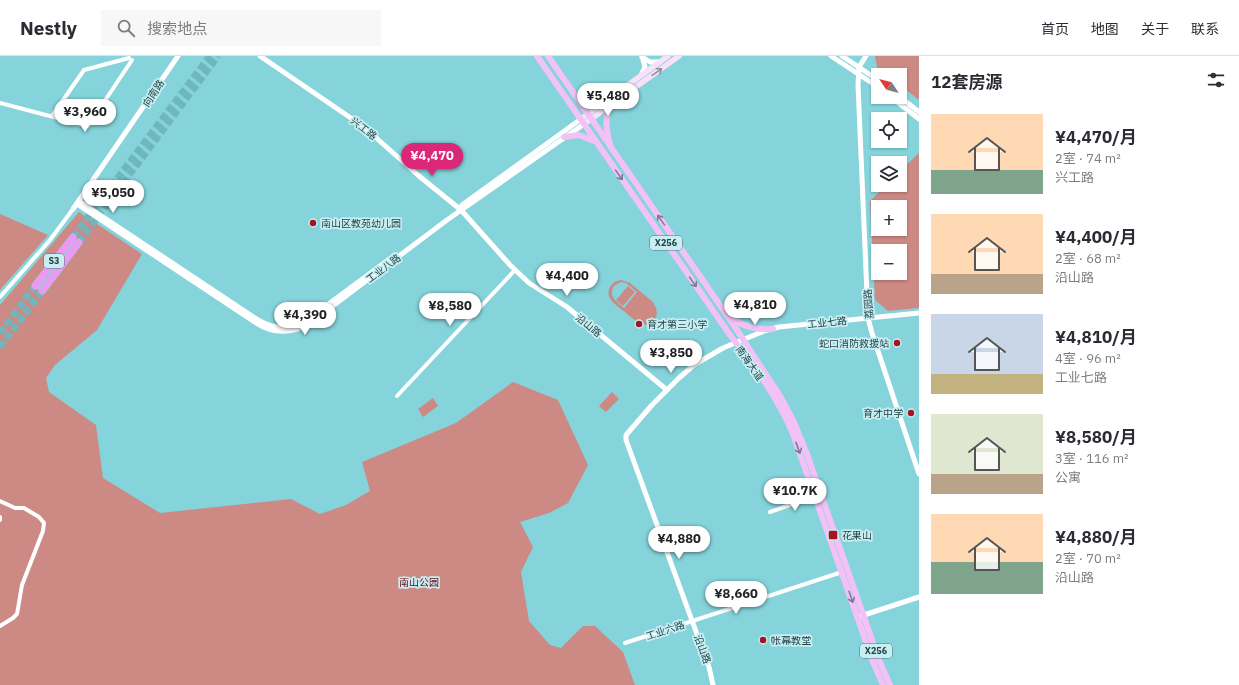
<!DOCTYPE html>
<html lang="zh">
<meta charset="utf-8">
<style>
body{margin:0;font-family:"IBM Plex Sans","Noto Sans SC",sans-serif;background:#f7f7f7;color:#2b2b33;height:100vh;display:flex;flex-direction:column;font-size:15px;white-space:nowrap}
*{box-sizing:border-box;margin:0}
p{font-size:13px;color:#7c7c81}
.icon{flex:none;width:22px;height:22px;fill:none;stroke:currentColor;stroke-width:2;stroke-linecap:round;stroke-linejoin:round}
.map{position:relative;flex:1;overflow:hidden}
.side{display:flex;flex-direction:column;background:#fff;width:320px}
.side>*{flex:none}
.needle{width:26px;rotate:305deg}
.tools{position:absolute;left:871px;top:12px;display:grid;gap:8px}
.tools a{display:grid;place-items:center;width:36px;height:36px;border-radius:0px;background:#fff;box-shadow:0 1px 3px #0004;font-size:20px}
.price{position:absolute;translate:-50% -34px;padding:0 9px;border-radius:14px;background:#fff;color:#222;font-size:13px;line-height:26px;filter:drop-shadow(0 1px 2px #0008)}
.price::after{content:'';position:absolute;left:50%;top:24px;width:12px;height:9px;margin-left:-6px;background:inherit;clip-path:polygon(0 0,100% 0,50% 100%)}
.price.selected{background:#db2777;color:#fff}
ul{padding:0;list-style:none}
li{display:flex;align-items:center;gap:12px;height:100px;padding:0 12px}
li span{display:grid;place-items:center;flex:none;width:112px;height:80px;border-radius:0px;color:#555}
li>.icon{margin-inline-start:auto}
span .icon{width:48px;height:48px;fill:#fffc;stroke-width:1}
li b{font-size:17px}
h2{display:flex;justify-content:space-between;align-items:center;height:48px;padding:0 12px;font-size:17px}
header{display:flex;align-items:center;gap:24px;box-sizing:border-box;height:56px;padding:0 20px;background:#fff;border-bottom:1px solid #e1e1e2}
header strong{font-size:19px}
nav{display:flex;gap:22px;margin-inline-start:auto;font-size:14px}
.search{width:280px;height:36px;background:#f7f7f7;display:flex;align-items:center;gap:10px;box-sizing:border-box;padding:0 14px;border-radius:0px;color:#7c7c81;font-size:15px}
main{display:flex;flex:1;min-height:0}
.map>svg:first-child{display:block}
.green{fill:#cd8984;fill-rule:evenodd}
.lines{fill:none;stroke-linecap:round;stroke-linejoin:round}
.motorway-tunnel{stroke:#70b6bd;stroke-width:7;stroke-dasharray:7 3.5;stroke-linecap:butt}
.minor{stroke:#fff;stroke-width:4}
.tertiary{stroke:#fff;stroke-width:5}
.secondary{stroke:#f9e1fa;stroke-width:5.5}
.primary{stroke:#f2c2f6;stroke-width:6}
.motorway{stroke:#ea9af0;stroke-width:7}
.oneway{stroke:#8c909e}
.oneway2{stroke:#7d7a94}
.poi-dot{fill:#a81221;stroke:#c8eef2;stroke-width:1.5}
.labels{text-anchor:middle;stroke-width:3.5;stroke-linejoin:round;paint-order:stroke}
.shield{fill:#c8eef2;stroke:#517478;stroke-width:1}
.shield-label{font-size:9px;font-weight:bold;fill:#1e3f43}
.street-label{font-size:10px;fill:#1e3f43;stroke:#c8eef2}
.poi-label{font-size:10px;fill:#1e3f43;stroke:#c8eef2;text-anchor:start}
.park-label{font-size:10px;fill:#650710;stroke:#c8eef2}
</style>
<header>
<strong>Nestly</strong>
<div class="search"><svg class="icon" aria-label="search" viewBox="0 0 24 24"><circle cx="10" cy="10" r="6"/><path d="M15 15l6 6"/></svg>搜索地点</div>
<nav><a>首页</a><a>地图</a><a>关于</a><a>联系</a></nav>
</header>
<main>
<div class="map">
<svg width="919" height="629" viewBox="0 0 919 629">
<rect width="100%" height="100%" fill="#85d4dc"/>
<g class="green">
<path d="M875 0H919V44L900 29V19H887L877 11Z"/>
<path d="M919 97V252L888 255 875 244 870 145 886 129H900V115ZM878 151H900V173H878ZM878 195H900V217H878Z"/>
<path d="M79 156 142 198 97 274 55 309 46 322 49 336 96 369 103 422 160 457 291 443 320 458 346 449 370 435 362 406 456 367 513 326 558 344 588 409 568 447 549 457 520 466 533 491 521 516 529 565 550 589 561 592 583 570H595L623 596 635 629H0V249ZM71 178 83 187 44 239 31 229Z"/>
<path d="M0 158 48 179 0 234Z"/>
<path d="M621 224 630 227 653 246 656 252 657 258C650 279 634 264 625 256 617 250 604 242 610 231 613 226 616 225 621 224ZM621 226 626 227 637 236 624 252C616 245 608 240 614 230Z"/>
<path d="M628 230 635 236 623 250 616 244Z"/>
<path d="M612 336 619 343 606 356 599 350Z"/>
<path d="M433 342 438 350 423 361 418 353Z"/>
</g>
<g class="lines">
<g class="motorway-tunnel">
<path d="M73 181 210 0"/>
<path d="M79 186 218 0"/>
<path d="M0 277 35 230"/>
<path d="M0 291 42 235"/>
</g>
<g class="minor">
<path d="M0 47 88 70 132 4"/>
<path d="M52 60 84 14 129 2"/>
<path d="M0 241 50 184 73 153"/>
<path d="M397 340 515 214"/>
<path d="M0 445 15 452H24L39 461 44 467 43 475 22 529 17 558 13 562 0 570"/>
<path d="M770 456 815 440"/>
<path d="M0 461V464"/>
<path d="M625 587 842 516"/>
</g>
<g class="tertiary">
<path d="M260 0 364 71 419 120 461 154 510 209 529 227 567 251 667 334"/>
<path d="M831 0 878 31"/>
<path d="M842 0 878 24"/>
<path d="M866 0 859 11 858 29 868 262 872 277 919 418"/>
<path d="M642 1 650 6H660"/>
<path d="M641 19 645 11 642 0"/>
<path d="M891 41 919 63"/>
<path d="M900 41 919 56"/>
<path d="M79 145 258 264C271 272 285 274 300 269L395 199"/>
<path d="M77 148 256 267C273 278 292 278 310 267L447 164 584 68"/>
<path d="M462 149 581 63"/>
<path d="M73 153 178 0"/>
<path d="M858 561 919 541"/>
<path d="M713 629 709 611 626 384V379L652 349 679 322 694 309 723 292 764 275 779 271 919 257"/>
</g>
<g class="secondary">
<path d="M581 63 668 0"/>
<path d="M584 68 679 0"/>
</g>
<g class="primary">
<path d="M537 0 730 279C754 310 778 341 793 378L873 606 883 629"/>
<path d="M548 0 733 268 780 340 793 364 807 398 879 604 890 629"/>
<path d="M564 81 579 79 594 85"/>
<path d="M610 88C606 73 603 59 614 46"/>
<path d="M728 259C740 270 757 274 773 273"/>
</g>
<g class="motorway">
<path d="M35 230 73 181"/>
<path d="M42 235 79 186"/>
</g>
</g>
<defs><path id="oneway-shaft" d="M-6 0H5M1.5-3L5.5 0L1.5 3" fill="none" stroke-width="1.6" stroke-linecap="round" stroke-linejoin="round"/></defs>
<use class="oneway" href="#oneway-shaft" transform="translate(657 16) rotate(-35)"/>
<g class="oneway2">
<use href="#oneway-shaft" transform="translate(619 119) rotate(55)"/>
<use href="#oneway-shaft" transform="translate(661 164) rotate(-125)"/>
<use href="#oneway-shaft" transform="translate(693 226) rotate(55)"/>
<use href="#oneway-shaft" transform="translate(798 392) rotate(70)"/>
<use href="#oneway-shaft" transform="translate(851 541) rotate(71)"/>
</g>
<g class="poi-dot">
<circle cx="313" cy="167" r="4"/>
<circle cx="639" cy="268" r="4"/>
<circle cx="897" cy="287" r="4"/>
<circle cx="911" cy="357" r="4"/>
<rect x="828" y="474" width="10" height="10" rx="2"/>
<circle cx="763" cy="584" r="4"/>
</g>
<g class="labels">
<g class="shield">
<rect x="650" y="180" width="32" height="14" rx="3"/>
<rect x="44" y="198" width="20" height="14" rx="3"/>
<rect x="860" y="588" width="32" height="14" rx="3"/>
</g>
<g class="shield-label">
<text x="666" y="190">X256</text>
<text x="54" y="208">S3</text>
<text x="876" y="598">X256</text>
</g>
<g class="street-label">
<text transform="translate(153 37) rotate(-56)" y="4">向南路</text>
<text transform="translate(364 72) rotate(38)" y="4">兴工路</text>
<text transform="translate(383 212) rotate(-37)" y="4">工业八路</text>
<text transform="translate(868 248) rotate(-94)" y="4">荔园路</text>
<text transform="translate(827 266) rotate(-6)" y="4">工业七路</text>
<text transform="translate(589 269) rotate(39)" y="4">沿山路</text>
<text transform="translate(750 307) rotate(55)" y="4">南海大道</text>
<text transform="translate(665 574) rotate(-18)" y="4">工业六路</text>
<text transform="translate(703 593) rotate(70)" y="4">沿山路</text>
</g>
<g class="poi-label">
<text x="321" y="171">南山区教苑幼儿园</text>
<text x="647" y="272">育才第三小学</text>
<text x="889" y="291" text-anchor="end">蛇口消防救援站</text>
<text x="903" y="361" text-anchor="end">育才中学</text>
<text x="842" y="483">花果山</text>
<text x="771" y="588">帐幕教堂</text>
</g>
<g class="park-label">
<text x="419" y="530">南山公园</text>
</g>
</g>
</svg>
<div class="tools">
<a><svg class="needle" viewBox="-14 -14 28 28"><path d="M0-13l5 13h-10z" fill="#e53935"/><path d="M0 13l5-13h-10z" fill="#7c7c81"/></svg></a>
<a><svg class="icon" aria-label="locate" viewBox="0 0 24 24"><circle cx="12" cy="12" r="6"/><path d="M12 2v4M12 18v4M2 12h4M18 12h4"/></svg></a>
<a><svg class="icon" aria-label="layers" viewBox="0 0 24 24"><path d="M12 4l9 5-9 5-9-5zM3 14l9 5 9-5"/></svg></a>
<a>+</a>
<a>−</a>
</div>
<b class="price" style="left:608px;top:61px">¥5,480</b>
<b class="price" style="left:85px;top:77px">¥3,960</b>
<b class="price selected" style="left:432px;top:121px">¥4,470</b>
<b class="price" style="left:113px;top:158px">¥5,050</b>
<b class="price" style="left:567px;top:241px">¥4,400</b>
<b class="price" style="left:755px;top:270px">¥4,810</b>
<b class="price" style="left:450px;top:271px">¥8,580</b>
<b class="price" style="left:305px;top:280px">¥4,390</b>
<b class="price" style="left:671px;top:318px">¥3,850</b>
<b class="price" style="left:795px;top:456px">¥10.7K</b>
<b class="price" style="left:679px;top:504px">¥4,880</b>
<b class="price" style="left:736px;top:559px">¥8,660</b>
</div>
<section class="side">
<h2>12套房源<svg class="icon" aria-label="filters" viewBox="0 0 24 24"><path d="M4 7h16M4 17h16"/><circle cx="9" cy="7" r="2"/><circle cx="15" cy="17" r="2"/></svg></h2>
<ul>
<li><span style="background:linear-gradient(#ffd9b3 70%,#7fa58c 0)"><svg class="icon" aria-label="home" viewBox="0 0 24 24"><path d="M3 11l9-7 9 7M6 9v11h12V9"/></svg></span><div><b>¥4,470/月</b><p>2室 · 74 m²</p><p>兴工路</p></div></li>
<li><span style="background:linear-gradient(#ffd9b3 75%,#b9a48a 0)"><svg class="icon" aria-label="home" viewBox="0 0 24 24"><path d="M3 11l9-7 9 7M6 9v11h12V9"/></svg></span><div><b>¥4,400/月</b><p>2室 · 68 m²</p><p>沿山路</p></div></li>
<li><span style="background:linear-gradient(#c9d6e8 75%,#c2b280 0)"><svg class="icon" aria-label="home" viewBox="0 0 24 24"><path d="M3 11l9-7 9 7M6 9v11h12V9"/></svg></span><div><b>¥4,810/月</b><p>4室 · 96 m²</p><p>工业七路</p></div></li>
<li><span style="background:linear-gradient(#dfe7d0 75%,#b9a48a 0)"><svg class="icon" aria-label="home" viewBox="0 0 24 24"><path d="M3 11l9-7 9 7M6 9v11h12V9"/></svg></span><div><b>¥8,580/月</b><p>3室 · 116 m²</p><p>公寓</p></div></li>
<li><span style="background:linear-gradient(#ffd9b3 60%,#7fa58c 0)"><svg class="icon" aria-label="home" viewBox="0 0 24 24"><path d="M3 11l9-7 9 7M6 9v11h12V9"/></svg></span><div><b>¥4,880/月</b><p>2室 · 70 m²</p><p>沿山路</p></div></li>
</ul>
</section>
</main>
